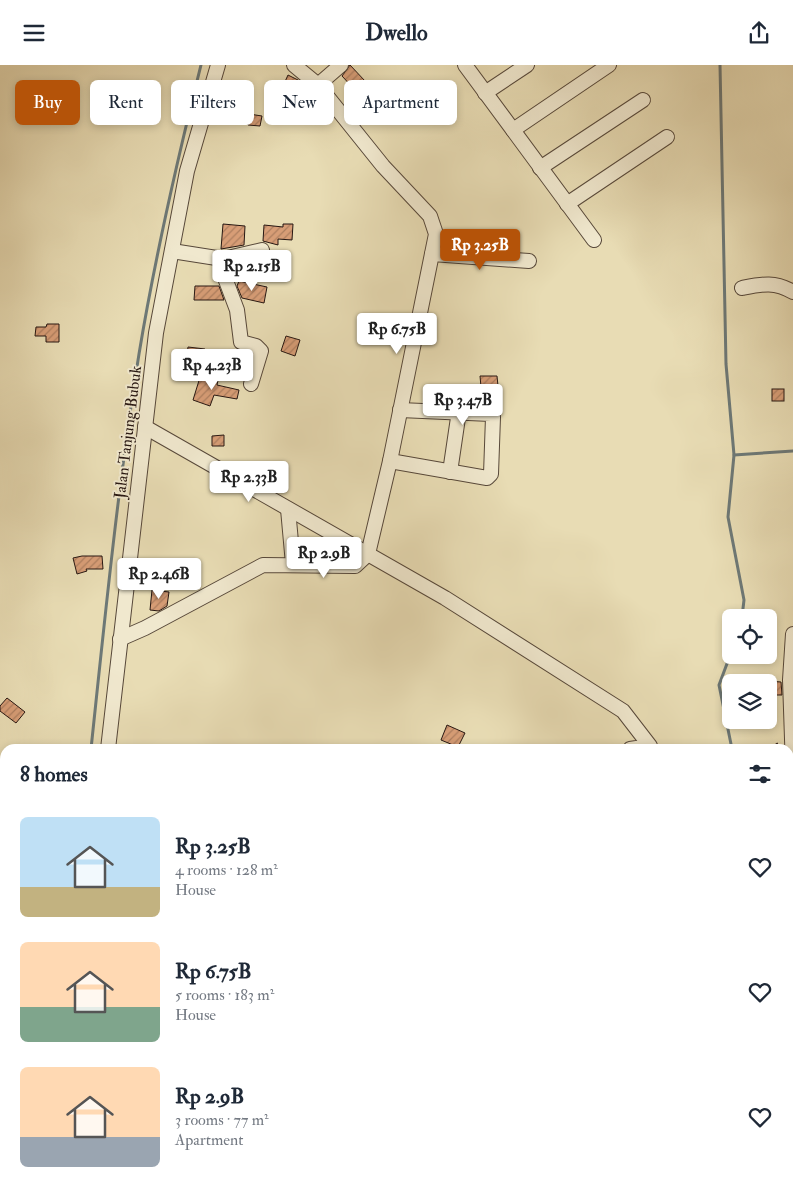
<!DOCTYPE html>
<meta charset="utf-8">
<style>
body{margin:0;font-family:"IM FELL Double Pica",serif;background:#f6f6f7;color:#1f2937;height:100vh;display:flex;flex-direction:column;font-size:19px;white-space:nowrap}
*{box-sizing:border-box;margin:0}
p{font-size:16px;color:#747a83}
.icon{flex:none;width:28px;height:28px;fill:none;stroke:currentColor;stroke-width:2;stroke-linecap:round;stroke-linejoin:round}
.map{position:relative;flex:1;overflow:hidden}
.side{position:absolute;left:0px;top:679px;width:794px;height:446px;display:flex;flex-direction:column;background:#fff;border-radius:15px 15px 0 0;box-shadow:0 2px 8px #0003}
.side>*{flex:none}
.top-card{position:absolute;left:15px;top:15px;width:500px;height:45px;display:flex;gap:10px}
.tools{position:absolute;left:722px;top:544px;display:grid;gap:10px}
.tools a{display:grid;place-items:center;width:55px;height:55px;border-radius:8px;background:#fff;box-shadow:0 2px 8px #0003;font-size:25px}
.price{position:absolute;translate:-50% -42px;padding:0 11px;border-radius:5px;background:#fff;color:#222;font-size:16px;line-height:32px;filter:drop-shadow(0 1px 2px #0008)}
.price::after{content:'';position:absolute;left:50%;top:30px;width:15px;height:11px;margin-left:-8px;background:inherit;clip-path:polygon(0 0,100% 0,50% 100%)}
.price.selected{background:#b45309;color:#fff}
ul{padding:0;list-style:none}
li{display:flex;align-items:center;gap:15px;height:125px;padding:0 20px}
li span{display:grid;place-items:center;flex:none;width:140px;height:100px;border-radius:8px;color:#555}
li>.icon{margin-inline-start:auto}
span .icon{width:60px;height:60px;fill:#fffc;stroke-width:1}
li b{font-size:21px}
h2{display:flex;justify-content:space-between;align-items:center;height:60px;padding:0 20px;font-size:21px}
.pill{padding:0 18px;border-radius:8px;background:#fff;box-shadow:0 2px 8px #0003;font-size:18px;line-height:45px}
.pill.selected{background:#b45309;color:#fff}
header{display:flex;justify-content:space-between;align-items:center;height:65px;padding:0 20px;background:#fff;font-size:22px;font-weight:700}
.map>svg:first-child{display:block}
.lines{fill:none;stroke-linecap:round;stroke-linejoin:round}
.stream{stroke:#6d7876;stroke-width:3}
.building{fill:url(#building-hatch);stroke:#271712}
.minor-casing{stroke:#57483a;stroke-width:16}
.path{stroke:#271712;stroke-width:2;stroke-dasharray:4 2.5;stroke-linecap:butt}
.minor{stroke:#f0e8ce;stroke-width:14}
.labels{text-anchor:middle;stroke-width:4;stroke-linejoin:round;paint-order:stroke}
.street-label{font-size:16px;fill:#271712;stroke:#f0e8ce}
</style>
<header><svg class="icon" aria-label="menu" viewBox="0 0 24 24"><path d="M4 6h16M4 12h16M4 18h16"/></svg>Dwello<svg class="icon" aria-label="share" viewBox="0 0 24 24"><path d="M12 15V3M7 8l5-5 5 5M5 13v7h14v-7"/></svg></header>
<div class="map">
<svg width="793" height="1124" viewBox="0 0 793 1124">
<defs>
<pattern id="building-hatch" width="6" height="6" patternUnits="userSpaceOnUse" patternTransform="scale(1.25)"><rect width="6" height="6" fill="#d79d76"/><path d="M-1 1l2-2M0 6l6-6M5 7l2-2" fill="none" stroke="#ae7f5f"/></pattern>
</defs>
<rect width="100%" height="100%" fill="#e8dcb4"/>
<filter id="stains"><feTurbulence type="fractalNoise" baseFrequency=".004" numOctaves="4"/><feColorMatrix values="0 0 0 0 .2 0 0 0 0 .09 0 0 0 0 .02 0 0 0 .5 -.17"/></filter>
<radialGradient id="worn" r=".72"><stop offset=".6" stop-color="#630" stop-opacity="0"/><stop offset="1" stop-color="#630" stop-opacity=".3"/></radialGradient>
<g class="lines">
<g class="stream">
<path d="M720 0 726 299 734 390 728 452 744 535 742 552"/>
<path d="M734 390 793 386"/>
<path d="M731 588 719 620 732 684"/>
<path d="M91 684C105 552 118 420 139 289 155 192 177 96 201 0"/>
<path d="M0 915 5 922"/>
<path d="M319 1120 326 1124"/>
<path d="M735 1120V1124"/>
</g>
</g>
<g class="building">
<path d="M350 0 365 16 355 25 342 11Z"/>
<path d="M288 10 298 15 312 26 313 28 309 37 299 32 300 28 283 21Z"/>
<path d="M249 49 262 51 260 61 248 60Z"/>
<path d="M223 159 245 161 244 180 221 184Z"/>
<path d="M283 159H293L292 175 278 174V180L263 176 264 160 283 162Z"/>
<path d="M239 216 267 222 264 238 242 233 237 221Z"/>
<path d="M195 221H219L224 235H194Z"/>
<path d="M47 259H59V277H46V271H35L36 262H46Z"/>
<path d="M286 271 300 275 295 291 281 286Z"/>
<path d="M188 282 205 284 203 299 186 297Z"/>
<path d="M201 309 218 315 217 320 239 325 237 334 214 330 210 341 193 335Z"/>
<path d="M480 311H497L498 321 481 322Z"/>
<rect x="772" y="324" width="12" height="12"/>
<path d="M224 370V381H212V371Z"/>
<path d="M82 491H102L103 504H86L87 506 77 509 73 493Z"/>
<path d="M152 525 169 527 167 541 159 546 150 545Z"/>
<path d="M769 616 781 617 782 630H769Z"/>
<path d="M7 633 25 647 16 658 0 646V641Z"/>
<path d="M447 660 465 668 458 682 441 675Z"/>
</g>
<g class="lines">
<g class="minor-casing">
<g id="minor">
<path d="M465 0 594 175"/>
<path d="M318 20 341 0"/>
<path d="M485 28 527 0"/>
<path d="M513 65 609 0"/>
<path d="M540 103 643 35"/>
<path d="M567 139 667 72"/>
<path d="M172 186 223 194 262 185"/>
<path d="M432 189 529 196"/>
<path d="M223 194 225 213 237 245 241 277 256 281 261 286 251 319"/>
<path d="M742 223C762 219 775 216 793 227"/>
<path d="M145 362 445 533 623 646 650 681 630 684"/>
<path d="M390 396 487 413 491 409 493 352 491 349 400 345"/>
<path d="M450 407 459 346"/>
<path d="M288 444 293 499"/>
<path d="M793 569 790 615 793 703"/>
<path d="M120 574 145 563 263 500 355 501 368 489 390 396 436 169 430 151 383 101 318 20 294 0"/>
<path d="M108 684 156 268 187 106 218 0"/>
<path d="M0 770 5 768"/>
<path d="M0 891 5 897"/>
<path d="M0 962 5 960"/>
<path d="M348 1120 355 1124"/>
<path d="M375 1124 377 1120"/>
<path d="M444 1124V1120"/>
</g>
</g>
<g class="path">
<path d="M661 680 691 684"/>
<path d="M769 684 780 677"/>
</g>
<use href="#minor" class="minor"/>
</g>
<g class="labels">
<g class="street-label">
<text transform="translate(127 367) rotate(-83)" y="6">Jalan Tanjung Bubuk</text>
</g>
</g>
<rect width="100%" height="100%" filter="url(#stains)"/>
<rect width="100%" height="100%" fill="url(#worn)"/>
</svg>
<div class="tools">
<a><svg class="icon" aria-label="locate" viewBox="0 0 24 24"><circle cx="12" cy="12" r="6"/><path d="M12 2v4M12 18v4M2 12h4M18 12h4"/></svg></a>
<a><svg class="icon" aria-label="layers" viewBox="0 0 24 24"><path d="M12 4l9 5-9 5-9-5zM3 14l9 5 9-5"/></svg></a>
</div>
<b class="price selected" style="left:480px;top:206px">Rp 3.25B</b>
<b class="price" style="left:252px;top:227px">Rp 2.15B</b>
<b class="price" style="left:397px;top:290px">Rp 6.75B</b>
<b class="price" style="left:212px;top:326px">Rp 4.23B</b>
<b class="price" style="left:463px;top:361px">Rp 3.47B</b>
<b class="price" style="left:249px;top:438px">Rp 2.33B</b>
<b class="price" style="left:324px;top:514px">Rp 2.9B</b>
<b class="price" style="left:159px;top:535px">Rp 2.46B</b>
<div class="top-card">
<a class="pill selected">Buy</a>
<a class="pill">Rent</a>
<a class="pill">Filters</a>
<a class="pill">New</a>
<a class="pill">Apartment</a>
</div>
<section class="side">
<h2>8 homes<svg class="icon" aria-label="filters" viewBox="0 0 24 24"><path d="M4 7h16M4 17h16"/><circle cx="9" cy="7" r="2"/><circle cx="15" cy="17" r="2"/></svg></h2>
<ul>
<li><span style="background:linear-gradient(#bfe0f5 70%,#c2b280 0)"><svg class="icon" aria-label="home" viewBox="0 0 24 24"><path d="M3 11l9-7 9 7M6 9v11h12V9"/></svg></span><div><b>Rp 3.25B</b><p>4 rooms · 128 m²</p><p>House</p></div><svg class="icon" aria-label="heart" viewBox="0 0 24 24"><path d="M12 20l-8-8c-3-5 5-10 8-4 3-6 11-1 8 4z"/></svg></li>
<li><span style="background:linear-gradient(#ffd9b3 65%,#7fa58c 0)"><svg class="icon" aria-label="home" viewBox="0 0 24 24"><path d="M3 11l9-7 9 7M6 9v11h12V9"/></svg></span><div><b>Rp 6.75B</b><p>5 rooms · 183 m²</p><p>House</p></div><svg class="icon" aria-label="heart" viewBox="0 0 24 24"><path d="M12 20l-8-8c-3-5 5-10 8-4 3-6 11-1 8 4z"/></svg></li>
<li><span style="background:linear-gradient(#ffd9b3 70%,#9aa5b1 0)"><svg class="icon" aria-label="home" viewBox="0 0 24 24"><path d="M3 11l9-7 9 7M6 9v11h12V9"/></svg></span><div><b>Rp 2.9B</b><p>3 rooms · 77 m²</p><p>Apartment</p></div><svg class="icon" aria-label="heart" viewBox="0 0 24 24"><path d="M12 20l-8-8c-3-5 5-10 8-4 3-6 11-1 8 4z"/></svg></li>
</ul>
</section>
</div>
